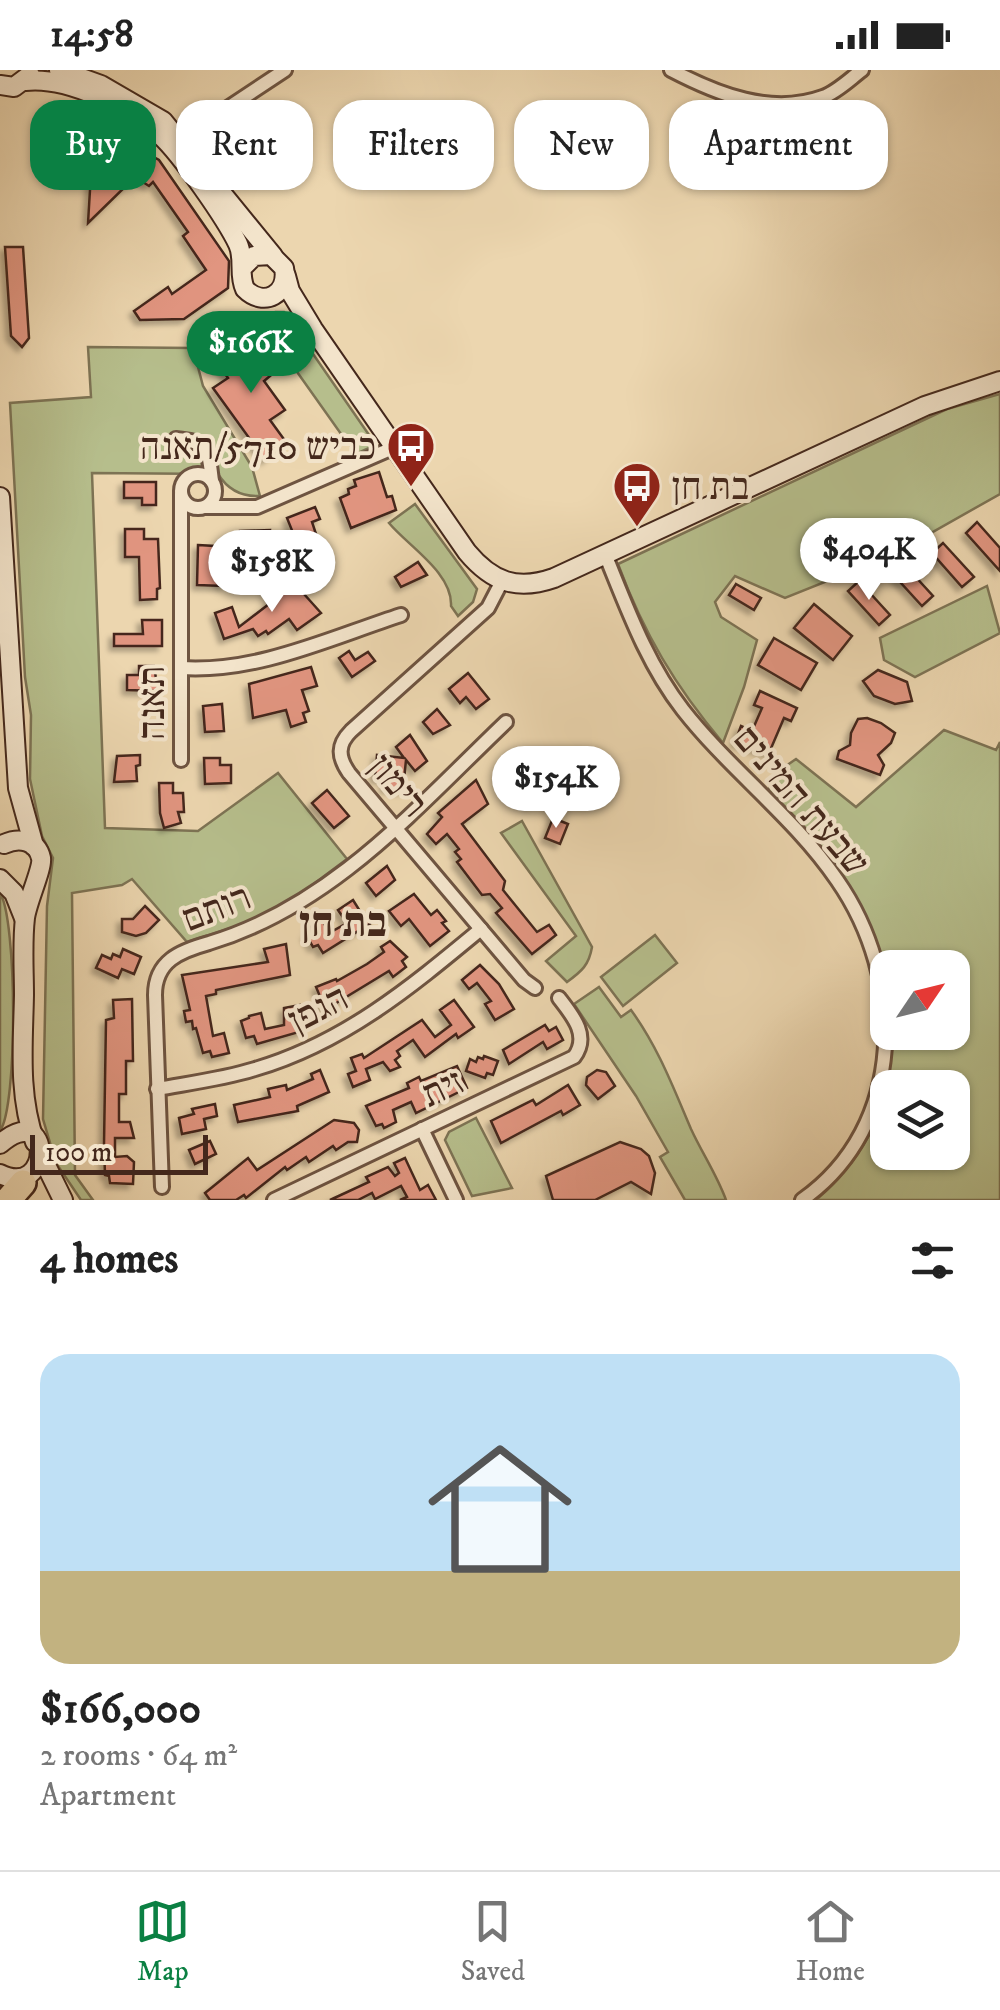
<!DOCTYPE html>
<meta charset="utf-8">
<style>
body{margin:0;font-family:"IM FELL DW Pica","Frank Ruhl Libre",serif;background:#f2f2f2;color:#222;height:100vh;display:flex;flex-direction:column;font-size:38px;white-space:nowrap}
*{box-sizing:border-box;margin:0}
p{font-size:32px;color:#767676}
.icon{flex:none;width:55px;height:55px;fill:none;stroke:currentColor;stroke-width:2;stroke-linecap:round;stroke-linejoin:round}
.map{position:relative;height:1130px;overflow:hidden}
.side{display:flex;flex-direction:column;background:#fff;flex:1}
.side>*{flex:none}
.banner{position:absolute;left:30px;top:30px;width:940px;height:90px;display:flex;gap:20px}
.needle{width:65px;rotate:55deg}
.fabs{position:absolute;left:870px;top:880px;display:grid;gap:20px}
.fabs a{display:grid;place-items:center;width:100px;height:100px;border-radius:20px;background:#fff;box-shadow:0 2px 8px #0004;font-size:50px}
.scale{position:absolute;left:30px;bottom:25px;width:178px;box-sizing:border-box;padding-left:10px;border:5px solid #44281c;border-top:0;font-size:28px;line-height:35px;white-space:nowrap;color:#44281c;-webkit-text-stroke:8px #f3e4cb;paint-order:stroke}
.price{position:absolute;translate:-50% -85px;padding:0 22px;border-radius:35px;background:#fff;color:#222;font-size:32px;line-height:65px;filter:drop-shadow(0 2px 5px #0008)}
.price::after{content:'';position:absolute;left:50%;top:60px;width:30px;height:22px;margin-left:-15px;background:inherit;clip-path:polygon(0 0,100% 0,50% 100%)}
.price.on{background:#0b8043;color:#fff}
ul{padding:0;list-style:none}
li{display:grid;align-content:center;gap:20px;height:530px;padding:0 40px}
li+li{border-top:2px solid #e0e0e0}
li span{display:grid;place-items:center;height:310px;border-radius:30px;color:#555}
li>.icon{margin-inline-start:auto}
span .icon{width:180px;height:180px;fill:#fffc;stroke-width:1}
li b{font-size:42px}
h2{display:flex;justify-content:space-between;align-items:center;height:120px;padding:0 40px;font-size:42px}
.pill{padding:0 35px;border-radius:30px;background:#fff;box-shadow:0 2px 8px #0004;font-size:35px;line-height:90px}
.pill.on{background:#0b8043;color:#fff}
.status{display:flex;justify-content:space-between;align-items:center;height:70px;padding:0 50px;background:#fff;direction:ltr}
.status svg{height:28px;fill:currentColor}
.tabs{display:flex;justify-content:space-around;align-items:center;height:140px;border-top:2px solid #e0e0e0;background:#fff;font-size:28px;color:#767676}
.tabs a{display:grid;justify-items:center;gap:5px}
.tabs .on{color:#0b8043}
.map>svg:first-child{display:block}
.green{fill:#b6be8c;stroke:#7d7354;stroke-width:2.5;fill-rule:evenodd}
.building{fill:#e19580;stroke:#44281c;stroke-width:2.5;filter:url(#shadow)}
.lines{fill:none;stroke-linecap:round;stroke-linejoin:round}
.street-casing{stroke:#6e5441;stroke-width:18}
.secondary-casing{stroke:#44281c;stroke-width:22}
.highway-casing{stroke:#44281c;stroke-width:30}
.street{stroke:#f3e4cb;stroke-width:12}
.secondary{stroke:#f3e4cb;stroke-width:18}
.highway{stroke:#ecd6af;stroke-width:25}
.labels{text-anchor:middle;stroke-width:8;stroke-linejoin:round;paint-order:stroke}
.poi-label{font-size:38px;fill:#44281c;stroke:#f3e4cb;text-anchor:end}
.street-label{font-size:38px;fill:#44281c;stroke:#f3e4cb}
.quarter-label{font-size:42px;font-weight:bold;fill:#44281c;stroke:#f3e4cb}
</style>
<div class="status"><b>14:58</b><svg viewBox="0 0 49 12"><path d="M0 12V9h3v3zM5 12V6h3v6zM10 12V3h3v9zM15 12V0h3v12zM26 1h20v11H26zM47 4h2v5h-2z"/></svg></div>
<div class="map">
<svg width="1000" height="1130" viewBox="0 0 1000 1130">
<defs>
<filter id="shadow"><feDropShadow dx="-4.5" dy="4.5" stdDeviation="2.5" flood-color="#0004"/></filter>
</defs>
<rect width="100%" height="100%" fill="#ecd6af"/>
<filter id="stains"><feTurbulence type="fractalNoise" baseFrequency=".002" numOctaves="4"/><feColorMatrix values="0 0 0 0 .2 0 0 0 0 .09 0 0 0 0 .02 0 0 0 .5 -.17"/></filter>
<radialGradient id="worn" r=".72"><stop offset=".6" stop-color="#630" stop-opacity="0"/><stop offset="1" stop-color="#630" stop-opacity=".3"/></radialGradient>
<g class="green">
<path d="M277 242H284L376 375 358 383 346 371 295 299 309 289Z"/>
<path d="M88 277 193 278 203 316 252 397 260 426C241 427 228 420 218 404L92 403 105 758 198 761 278 703 347 789 303 822 253 851 187 872 132 809 122 815 72 823 75 1105 93 1130H81L56 1093 43 1049 47 836 53 788 42 766 30 709 31 645 25 607 10 333 91 327Z"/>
<path d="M1000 324V424L892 485 785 528 735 506 715 532 721 547 757 570 744 617 723 673C675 616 644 564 618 494L947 339Z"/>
<path d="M415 434 477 519 473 532 458 546 451 536C453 503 408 476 389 453Z"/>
<path d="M987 516 1000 563 915 607 884 590 880 568Z"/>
<path d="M944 660 996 680 1000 672V1130H816C872 1081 888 1035 893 963L952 962V898H888L887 917 875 868 832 788 768 720 783 698 796 689 856 737ZM888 1018H952V1082H888Z"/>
<path d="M522 751 592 877C589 895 582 901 567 912L546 891 576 866 501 763Z"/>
<path d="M0 823C17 849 18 1036 0 1061Z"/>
<path d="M655 865 677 893 623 936 601 907Z"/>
<path d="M599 917 621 947 631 940C658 977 673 1017 691 1059 702 1083 717 1105 726 1130H685L660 1087 668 1082 636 1026 574 934Z"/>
<path d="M476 1048 512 1118 472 1126 445 1070 449 1062Z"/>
</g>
<g class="building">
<path d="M94 54 140 76 139 79 159 90 229 191 228 218 184 249 140 250 134 241 168 217 172 224 206 200 183 166 188 162 153 112 149 116 135 107 88 153Z"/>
<path d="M5 177H23L29 268 22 277 11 266Z"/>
<path d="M254 266 265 283 257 289 270 306 264 311 285 340 270 350 286 372 265 390 213 318 228 308 216 291Z"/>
<path d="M379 402 387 427 392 426 396 440 351 458 340 428 349 424 348 419 356 416 354 410Z"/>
<path d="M124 412H156V435H142V428H124Z"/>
<path d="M315 437 320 449 312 452 317 467 303 472 300 466 295 468 287 448Z"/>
<path d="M977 452 1000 478V501L966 463Z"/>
<path d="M125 459H144V469H158L160 518 157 519V529L140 530 139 487H125Z"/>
<path d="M270 460 269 491H259V475H240V461Z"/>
<path d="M943 473 974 507 962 517 932 483Z"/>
<path d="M198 475 215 476V483L225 484 224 516 197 515Z"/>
<path d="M418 492 427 505 401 517 395 507Z"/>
<path d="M902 492 933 526 922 536 891 502Z"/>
<path d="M859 511 890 545 879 555 848 521Z"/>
<path d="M295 514 321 543 297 560 289 549 268 564 266 561 258 566 253 559 224 569 215 543 232 537 239 557Z"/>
<path d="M736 514 761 528 754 540 729 525Z"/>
<path d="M814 534 852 566 833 590 794 558Z"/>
<path d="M142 550H162V576H114V564H143Z"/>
<path d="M774 568 817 593 801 620 758 595Z"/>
<path d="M349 581 355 590 368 582 375 591 352 607 339 588Z"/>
<path d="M139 596H154L158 621 127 620V605H139Z"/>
<path d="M311 597 317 616 302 620 309 641 303 643 306 652 291 657 286 640 253 648 249 614Z"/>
<path d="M878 600 907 612 912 631 895 634 874 626 863 611Z"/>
<path d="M468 603 489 629 476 639 466 627 460 633 449 619Z"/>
<path d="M760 621 797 638 791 651 784 648 769 683 735 672 741 656 752 661 762 638 754 635Z"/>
<path d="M222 634 224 661 205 662 203 636Z"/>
<path d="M437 639 450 655 433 664 423 652Z"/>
<path d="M867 648 881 653 895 663 891 673 878 685 884 695 880 705 837 689 839 681 850 675 851 663 858 649Z"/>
<path d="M410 665 427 691 415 701 406 690 403 720 385 718V709L375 708 377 685 404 688 396 677Z"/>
<path d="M140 685V695L136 696 137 711 114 712 117 686Z"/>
<path d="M204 688H220V695H231V713L205 714Z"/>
<path d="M537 702 547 718 530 735 526 730 523 732 512 717Z"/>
<path d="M476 710 488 734 462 754 505 811 503 820 537 862 549 855 556 865 532 884 496 843 502 838 490 824 482 825 457 792 461 789 455 782 459 779 447 764 436 774 427 764 442 747 438 743Z"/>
<path d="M159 713H173V723H183L184 742H178L181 753 164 758 160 743Z"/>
<path d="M327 720 349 746 334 758 312 733Z"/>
<path d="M553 748 568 754 560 774 545 768Z"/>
<path d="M387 796 395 810 376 826 366 813Z"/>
<path d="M414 824 431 845 437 840 446 851 442 853 449 861 430 876 409 849 401 856 389 841Z"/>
<path d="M353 830 363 846 368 842 374 851 323 883 318 875 313 877 306 865 312 862 309 858 322 850 329 863 347 853 338 840Z"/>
<path d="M145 836 159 850 146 863 136 866 122 862V849H133Z"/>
<path d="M390 871 407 887 402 891 406 897 393 907 389 901 333 935 335 940 327 943 316 917 336 909 337 911 367 894 384 882 381 877Z"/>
<path d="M286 874 290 905 216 920V924L206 926 213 966 224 963 229 983 212 987 210 981 203 983 196 958 193 959 192 951 186 952 184 941 190 940 182 905 268 892 264 879Z"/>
<path d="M123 879 141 887 134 904 122 899 118 908 96 898 102 885 111 889 113 884 120 887Z"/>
<path d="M480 895 499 914 514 939 495 950 485 934 491 931 477 913 469 919 462 910Z"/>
<path d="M132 929 133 991H126V1024H119V1052H130L134 1068H115V1087L127 1086 134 1092 133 1114 110 1113 109 1106 105 1105 104 1074 106 950 114 948 113 930Z"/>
<path d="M454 930 474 957 458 968 456 964 425 987 413 970 397 981 400 986 395 990 400 997 390 1001 383 992 366 999 370 1010 353 1017 348 1004 356 1001 351 988 362 984 364 988 422 950 435 967 451 955 440 940Z"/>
<path d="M300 935 306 960 257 974 254 966 246 968 241 951 249 948V946L261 943 265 959 284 955V938Z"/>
<path d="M545 955 549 961 556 957 563 970 547 979 543 972 509 994 503 980Z"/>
<path d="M484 986 498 991 493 1005 487 1003 485 1008 466 1001 470 989 476 992 478 987 483 989Z"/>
<path d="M457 996 467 1018 416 1043 411 1032 393 1040 396 1052 384 1058 382 1054 376 1056 366 1036 409 1018 407 1013 419 1007 421 1011Z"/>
<path d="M320 1000 329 1022 297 1036 298 1041 238 1052 234 1035 270 1027 268 1019 286 1015 287 1020 313 1009 311 1004Z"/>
<path d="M597 1000 606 1002 615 1016 598 1029 586 1015 587 1007Z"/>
<path d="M568 1015 580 1035 563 1045 561 1041 501 1073 491 1051 533 1030 536 1035Z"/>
<path d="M215 1034 217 1046 204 1049 206 1059 182 1064 179 1048 194 1044 192 1039Z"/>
<path d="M334 1050 354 1053 359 1060 357 1072H348L336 1080 333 1076 309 1092 306 1087 287 1100 285 1097 246 1128 244 1125 236 1130H210L205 1123 248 1088 257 1100Z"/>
<path d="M210 1071 216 1084 195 1094 189 1080Z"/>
<path d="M620 1072 641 1079 649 1086 655 1103 651 1124 631 1112 595 1130H553L546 1106Z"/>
<path d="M405 1088 420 1120 428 1115 436 1130H400L407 1127 401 1116 375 1129 372 1123 358 1130H330L369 1112 366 1107 388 1097 395 1106 399 1103 394 1093Z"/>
</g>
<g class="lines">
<g class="street-casing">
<g id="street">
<path d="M671 0C717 24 771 46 823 27 837 22 850 9 862 0"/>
<path d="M177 75 187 65 285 0"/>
<path d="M208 101 203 73 212 49"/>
<path d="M176 369C210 372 208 380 212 411"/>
<circle cx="198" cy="421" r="17"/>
<path d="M205 437H257L395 377"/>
<path d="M605 484C627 538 647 594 683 640 730 700 794 747 837 810 906 909 907 1056 802 1130"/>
<path d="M502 511 488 538 351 661C337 675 338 687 349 703L524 910 535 918"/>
<path d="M181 598C257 603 330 568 401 545"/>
<path d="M181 690V424"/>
<path d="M157 1019C190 1013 223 1009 255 999 344 973 411 917 481 859"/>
<path d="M422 1059 456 1130"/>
<path d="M162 1117 155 925C155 891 180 881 209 873 332 836 416 738 506 652"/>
<path d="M274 1130 574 987C590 966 573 946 559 928"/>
</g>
</g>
<g class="secondary-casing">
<g id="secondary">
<path d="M59 0 101 15 163 51 273 186"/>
<path d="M25 11C67 6 130 37 160 65 181 84 226 149 238 174 245 189 238 204 245 219 264 238 289 224 284 198L271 185 254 186 242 198"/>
<path d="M0 15 14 17 30 5"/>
<path d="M286 206 290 221 313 259 467 482C492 512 517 521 554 508L925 336 1000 311"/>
<path d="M0 427 18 718 34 776"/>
<path d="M4 774C19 767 37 770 41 788 43 798 27 832 25 848 22 873 24 900 24 925 23 975 18 1025 35 1072"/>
<path d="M0 809 14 823 24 848"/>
<path d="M0 1074C53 1028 53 1130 0 1104"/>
<path d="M42 1087 63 1130"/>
</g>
</g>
<g class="highway-casing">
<path id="highway" d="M8 1130 23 1113"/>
</g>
<use href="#street" class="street"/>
<use href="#secondary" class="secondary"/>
<use href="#highway" class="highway"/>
</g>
<defs>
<g id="bus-pin" transform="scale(2.5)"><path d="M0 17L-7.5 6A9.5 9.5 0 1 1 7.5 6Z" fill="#8f2418" stroke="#f3e4cb"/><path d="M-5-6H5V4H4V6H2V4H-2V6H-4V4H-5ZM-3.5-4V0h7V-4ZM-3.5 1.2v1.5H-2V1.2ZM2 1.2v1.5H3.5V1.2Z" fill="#fff"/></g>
</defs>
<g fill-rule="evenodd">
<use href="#bus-pin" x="411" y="376"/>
<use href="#bus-pin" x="637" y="416"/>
</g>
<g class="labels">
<g class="poi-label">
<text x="376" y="389">כביש 5710/תאנה</text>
<text x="672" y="429" text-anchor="start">בת חן</text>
</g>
<g class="street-label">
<text transform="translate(151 633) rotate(-90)" y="13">תאנה</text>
<text transform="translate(399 715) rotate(50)" y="13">רימון</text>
<text transform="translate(802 730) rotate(49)" y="13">שבעת המינים</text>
<text transform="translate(216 837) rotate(-21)" y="13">רותם</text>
<text transform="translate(318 938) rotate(-27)" y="13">הגפן</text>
<text transform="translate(442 1017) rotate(-25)" y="13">זית</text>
</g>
<g class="quarter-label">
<text x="343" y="866">בת חן</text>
</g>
</g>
<rect width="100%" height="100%" filter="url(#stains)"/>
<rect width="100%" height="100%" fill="url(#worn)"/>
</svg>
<div class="fabs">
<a><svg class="needle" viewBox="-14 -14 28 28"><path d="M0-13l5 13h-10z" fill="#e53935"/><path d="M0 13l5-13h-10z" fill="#767676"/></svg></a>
<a><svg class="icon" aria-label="layers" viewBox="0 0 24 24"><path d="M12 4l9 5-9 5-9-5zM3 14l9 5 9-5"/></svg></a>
</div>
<div class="scale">100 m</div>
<b class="price on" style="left:251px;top:326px">$166K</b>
<b class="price" style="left:869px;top:533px">$404K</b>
<b class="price" style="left:272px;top:545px">$158K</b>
<b class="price" style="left:556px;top:761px">$154K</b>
<div class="banner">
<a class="pill on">Buy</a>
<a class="pill">Rent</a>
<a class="pill">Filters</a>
<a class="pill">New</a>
<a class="pill">Apartment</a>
</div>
</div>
<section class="side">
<h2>4 homes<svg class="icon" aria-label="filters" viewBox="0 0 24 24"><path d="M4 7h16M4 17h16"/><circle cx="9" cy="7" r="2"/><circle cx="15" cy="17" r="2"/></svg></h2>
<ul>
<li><span style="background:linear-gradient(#bfe0f5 70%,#c2b280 0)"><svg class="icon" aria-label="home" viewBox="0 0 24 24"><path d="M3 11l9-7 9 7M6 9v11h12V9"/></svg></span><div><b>$166,000</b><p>2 rooms · 64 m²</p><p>Apartment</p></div></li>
</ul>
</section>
<nav class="tabs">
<a class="on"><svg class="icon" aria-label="map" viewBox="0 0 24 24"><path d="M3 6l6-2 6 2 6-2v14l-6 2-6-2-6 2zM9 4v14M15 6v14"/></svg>Map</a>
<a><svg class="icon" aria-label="saved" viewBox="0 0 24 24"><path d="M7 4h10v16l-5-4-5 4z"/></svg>Saved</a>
<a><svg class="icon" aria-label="home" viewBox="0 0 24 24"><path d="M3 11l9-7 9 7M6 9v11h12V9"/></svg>Home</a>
</nav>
